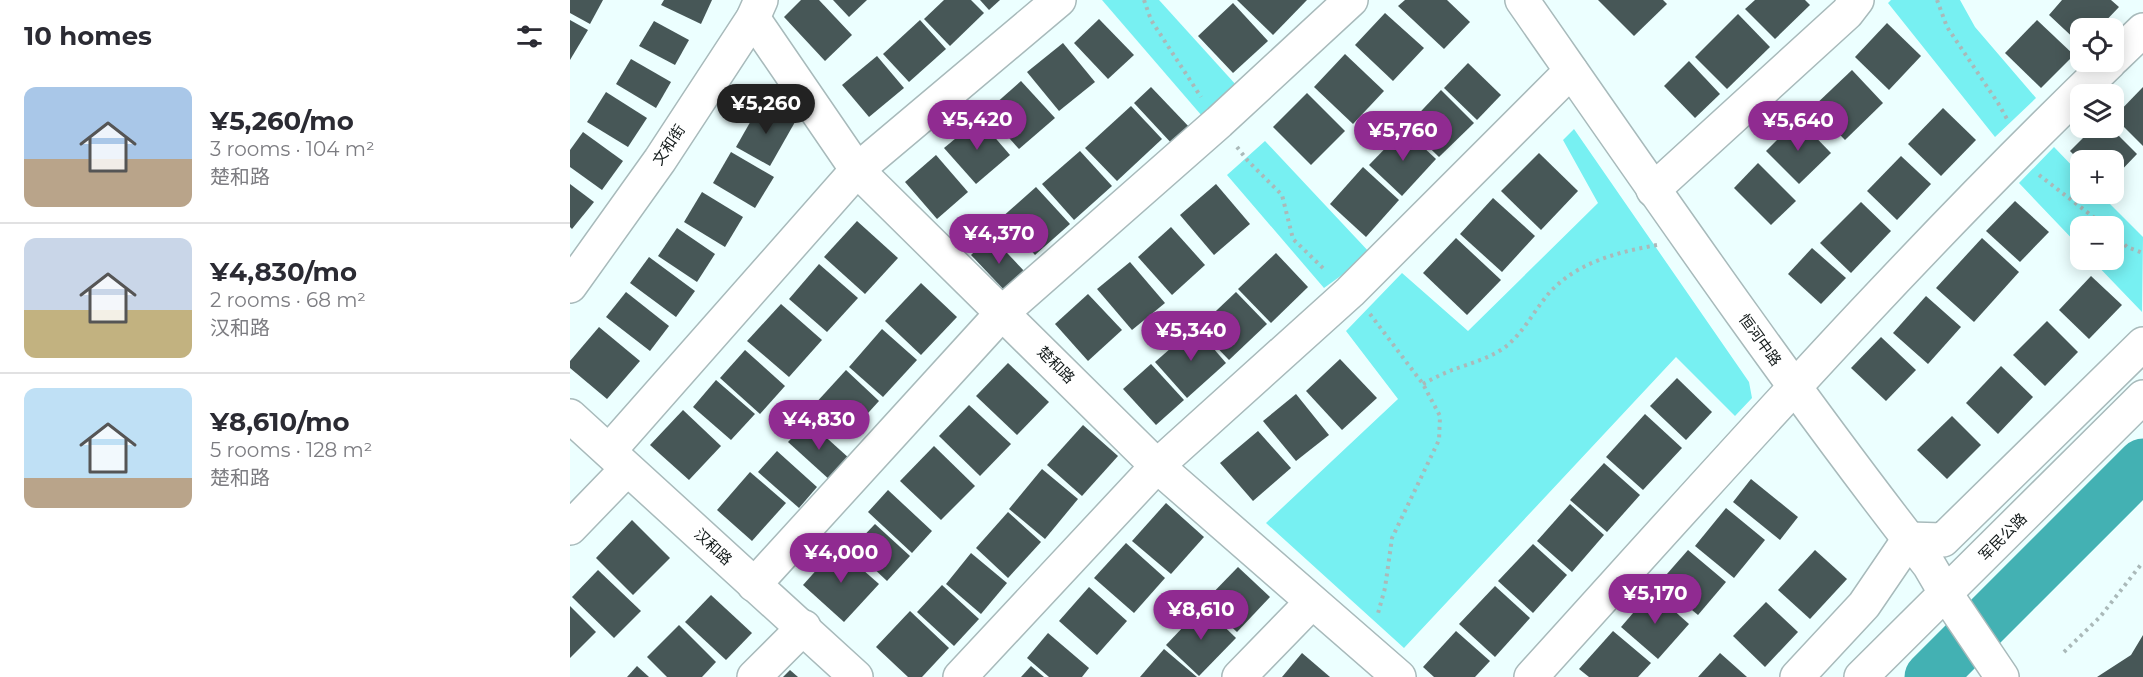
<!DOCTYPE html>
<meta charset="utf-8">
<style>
body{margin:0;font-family:Montserrat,"Noto Sans SC",sans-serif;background:#f2f2f3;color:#2b2b33;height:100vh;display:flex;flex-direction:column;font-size:22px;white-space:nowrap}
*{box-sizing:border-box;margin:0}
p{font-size:20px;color:#7c7c81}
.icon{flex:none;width:33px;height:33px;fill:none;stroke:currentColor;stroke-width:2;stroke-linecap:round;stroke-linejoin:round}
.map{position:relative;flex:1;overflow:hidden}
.sheet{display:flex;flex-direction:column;background:#fff;width:570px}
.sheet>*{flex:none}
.tools{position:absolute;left:1500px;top:18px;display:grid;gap:12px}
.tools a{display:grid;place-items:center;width:54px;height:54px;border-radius:12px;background:#fff;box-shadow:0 3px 15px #0003;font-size:30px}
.price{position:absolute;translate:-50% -51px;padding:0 14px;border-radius:21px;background:#902b91;color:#fff;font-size:20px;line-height:39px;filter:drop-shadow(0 2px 3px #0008)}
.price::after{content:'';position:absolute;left:50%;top:36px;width:18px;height:14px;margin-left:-9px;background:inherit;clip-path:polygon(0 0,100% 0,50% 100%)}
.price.current{background:#222;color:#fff}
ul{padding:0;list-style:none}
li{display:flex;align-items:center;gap:18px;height:150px;padding:0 24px}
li+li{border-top:2px solid #e1e1e2}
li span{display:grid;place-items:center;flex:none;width:168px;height:120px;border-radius:12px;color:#555}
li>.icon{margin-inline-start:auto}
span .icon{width:72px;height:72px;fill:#fffc;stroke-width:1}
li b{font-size:26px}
h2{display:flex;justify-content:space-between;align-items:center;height:72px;padding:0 24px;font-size:26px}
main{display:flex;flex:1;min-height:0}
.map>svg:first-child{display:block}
.green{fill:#77f0f2}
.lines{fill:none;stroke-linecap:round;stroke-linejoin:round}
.river{stroke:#43b1b3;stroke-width:51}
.building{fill:#475757}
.minor-casing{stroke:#a8babb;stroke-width:36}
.path{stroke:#aab9b9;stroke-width:4;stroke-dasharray:3 4.5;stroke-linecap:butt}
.minor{stroke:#fff;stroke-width:33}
.labels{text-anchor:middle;stroke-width:6;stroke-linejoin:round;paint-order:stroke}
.street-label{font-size:15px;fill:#121919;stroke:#fff}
</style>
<main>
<section class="sheet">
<h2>10 homes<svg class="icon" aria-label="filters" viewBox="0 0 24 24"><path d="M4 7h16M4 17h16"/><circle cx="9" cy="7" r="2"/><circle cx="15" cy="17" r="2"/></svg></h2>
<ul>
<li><span style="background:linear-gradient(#a9c7e8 60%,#b9a48a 0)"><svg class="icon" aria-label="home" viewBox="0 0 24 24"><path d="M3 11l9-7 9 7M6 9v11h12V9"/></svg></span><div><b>¥5,260/mo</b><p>3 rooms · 104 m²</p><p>楚和路</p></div></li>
<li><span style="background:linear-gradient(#c9d6e8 60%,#c2b280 0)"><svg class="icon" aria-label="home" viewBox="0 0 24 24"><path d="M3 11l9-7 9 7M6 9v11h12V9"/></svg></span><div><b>¥4,830/mo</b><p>2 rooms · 68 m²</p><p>汉和路</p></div></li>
<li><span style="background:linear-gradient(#bfe0f5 75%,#b9a48a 0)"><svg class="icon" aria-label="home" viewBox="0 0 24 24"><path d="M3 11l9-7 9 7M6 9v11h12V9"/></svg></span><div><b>¥8,610/mo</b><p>5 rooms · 128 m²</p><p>楚和路</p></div></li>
</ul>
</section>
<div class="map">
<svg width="1573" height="677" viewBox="0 0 1573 677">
<rect width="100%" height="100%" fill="#ecffff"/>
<g class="green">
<path d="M532 0H589L667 86 632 116Z"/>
<path d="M1321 0H1390L1405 27 1466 98 1425 137 1318 3Z"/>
<path d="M1004 129 1179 382 1182 398 1165 416 1106 357 834 648 696 523 828 399 776 331 832 273 898 331 1028 203 993 140Z"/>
<path d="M695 141 801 254 754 288 657 175Z"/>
<path d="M1484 147 1510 174V194H1530L1573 237 1572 312 1522 260H1544V226H1510V247L1449 183Z"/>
</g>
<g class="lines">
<path class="river" d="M1360 677 1573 464"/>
</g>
<g class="building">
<path d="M0 0H33L20 24 0 13Z"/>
<path d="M94 0H142L131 24 91 5Z"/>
<path d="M231 0H249L282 35 255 61 214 17Z"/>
<path d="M263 0H297L279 17Z"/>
<path d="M374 0H401L414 13 380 46 354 19Z"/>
<path d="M410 0H430L419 10Z"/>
<path d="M667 0H737L703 35Z"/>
<path d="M835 0H877L900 22 874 49 828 6Z"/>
<path d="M1028 0H1093L1097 4 1064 36Z"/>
<path d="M1185 0H1235L1240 5 1205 39 1175 9Z"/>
<path d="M1492 0H1541L1549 7 1529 28H1510V44L1479 15Z"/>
<path d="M663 3 698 41 663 73 628 36Z"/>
<path d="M815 13 854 48 823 81 785 45Z"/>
<path d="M1168 14 1200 47 1157 89 1125 57Z"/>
<path d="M529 19 564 55 538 79 504 43Z"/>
<path d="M0 20 18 30 0 60Z"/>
<path d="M350 20 376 49 339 82 313 54Z"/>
<path d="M1467 20 1504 55 1471 88 1435 53Z"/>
<path d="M84 21 119 40 105 65 69 46Z"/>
<path d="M1317 23 1351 56 1319 90 1285 57Z"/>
<path d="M493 43 525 82 489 111 457 72Z"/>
<path d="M775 54 814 91 783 124 744 87Z"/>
<path d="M307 56 334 88 299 117 272 85Z"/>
<path d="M61 59 101 82 86 108 46 84Z"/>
<path d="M1119 61 1150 94 1125 118 1094 86Z"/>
<path d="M898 63 931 95 907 120 874 88Z"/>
<path d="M1282 70 1313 103 1275 140 1243 107Z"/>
<path d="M451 81 485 118 449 149 416 112Z"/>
<path d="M581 87 622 130 604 146 564 103Z"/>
<path d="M1573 87V146L1544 117Z"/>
<path d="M871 90 904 123 869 157 837 126Z"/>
<path d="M36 92 77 118 58 147 17 122Z"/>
<path d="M737 93 775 131 741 165 703 127Z"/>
<path d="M191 103 225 122 200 166 166 147Z"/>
<path d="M561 106 592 139 547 181 515 148Z"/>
<path d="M1373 108 1406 140 1371 176 1338 144Z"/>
<path d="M409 119 440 155 406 184 374 148Z"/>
<path d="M1228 119 1261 153 1229 184 1196 151Z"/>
<path d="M1523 128H1541L1567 154 1544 178V160H1509L1500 151Z"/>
<path d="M834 129 866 159 832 196 799 165Z"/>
<path d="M13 132 53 161 32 190 0 167V150Z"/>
<path d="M510 151 542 186 504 220 472 184Z"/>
<path d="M161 152 204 177 185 208 143 183Z"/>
<path d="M969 153 1008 191 971 230 931 191Z"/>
<path d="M366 155 398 192 367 219 335 182Z"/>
<path d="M1331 156 1361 184 1327 220 1297 191Z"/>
<path d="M1188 163 1226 201 1201 225 1164 188Z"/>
<path d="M793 167 829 200 796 237 760 204Z"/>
<path d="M0 184 24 202 2 229 0 227Z"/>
<path d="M646 184 680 224 644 255 610 215Z"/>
<path d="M466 187 500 224 465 255 431 218Z"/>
<path d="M132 192 173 217 155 247 114 222Z"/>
<path d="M923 198 965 236 932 272 890 234Z"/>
<path d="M1445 201 1479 232 1450 262 1416 231Z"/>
<path d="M1291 202 1321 231 1281 273 1250 243Z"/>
<path d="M287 221 328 258 295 294 254 257Z"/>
<path d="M601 227 635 265 602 295 568 257Z"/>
<path d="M107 228 145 254 127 282 88 256Z"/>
<path d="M421 236 457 274 437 293 401 255Z"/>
<path d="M886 238 931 280 897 315 853 273Z"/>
<path d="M1412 238 1449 272 1404 322 1366 288Z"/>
<path d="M1242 248 1276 278 1251 304 1218 274Z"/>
<path d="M706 253 738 287 701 323 668 289Z"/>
<path d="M79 257 125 291 106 317 60 283Z"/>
<path d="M560 262 595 303 562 330 527 289Z"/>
<path d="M249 264 288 298 257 332 219 299Z"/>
<path d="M1521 276 1552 305 1519 339 1489 310Z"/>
<path d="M351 283 387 317 351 355 315 321Z"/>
<path d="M56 292 99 326 80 351 36 317Z"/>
<path d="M666 292 697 324 659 360 628 328Z"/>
<path d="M518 294 552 330 518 361 485 324Z"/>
<path d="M1356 296 1391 327 1358 364 1323 333Z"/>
<path d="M211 304 252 340 219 377 177 341Z"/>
<path d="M1477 321 1508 352 1475 386 1443 355Z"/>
<path d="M29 327 70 361 37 399 0 368V361Z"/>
<path d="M625 327 656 363 617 398 585 362Z"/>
<path d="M312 329 347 360 313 397 279 367Z"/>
<path d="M1311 337 1346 370 1316 401 1281 368Z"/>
<path d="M175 350 215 386 190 414 150 378Z"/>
<path d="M770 359 807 398 772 430 736 391Z"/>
<path d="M438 363 479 402 447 435 406 396Z"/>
<path d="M581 364 614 400 586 425 553 389Z"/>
<path d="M1431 366 1463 397 1428 434 1396 403Z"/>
<path d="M276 370 309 401 278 435 244 405Z"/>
<path d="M1107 378 1142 412 1116 440 1080 406Z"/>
<path d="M146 380 185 414 161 440 123 407Z"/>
<path d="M726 394 759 435 726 461 693 421Z"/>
<path d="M399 405 441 444 410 476 369 436Z"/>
<path d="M113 410 151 446 119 480 80 445Z"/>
<path d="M1075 414 1112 448 1073 490 1036 457Z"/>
<path d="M1382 416 1411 445 1377 479 1347 450Z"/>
<path d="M238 421 280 459 261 481 218 442Z"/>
<path d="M513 425 548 456 512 496 477 465Z"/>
<path d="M688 431 721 468 683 501 650 463Z"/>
<path d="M364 446 405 486 371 520 330 481Z"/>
<path d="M207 451 247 487 229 508 188 472Z"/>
<path d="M1034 463 1070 495 1037 532 1000 500Z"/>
<path d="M472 469 508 499 475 539 439 509Z"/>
<path d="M180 472 216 503 182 541 147 510Z"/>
<path d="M1181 479 1228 517 1210 540 1163 502Z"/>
<path d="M318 490 362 531 342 553 298 512Z"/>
<path d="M596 503 634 537 601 574 562 541Z"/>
<path d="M1000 504 1034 535 1002 572 967 541Z"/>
<path d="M1156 508 1195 540 1164 578 1125 546Z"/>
<path d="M438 512 471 542 438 578 406 548Z"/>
<path d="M62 520 100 558 63 595 26 558Z"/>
<path d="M305 524 340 556 317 581 282 548Z"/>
<path d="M556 543 595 578 564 613 524 578Z"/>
<path d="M963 544 997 575 963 613 928 581Z"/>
<path d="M267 547 309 584 274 622 233 585Z"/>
<path d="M1118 550 1156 582 1128 615 1089 583Z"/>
<path d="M1245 550 1277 579 1240 619 1208 590Z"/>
<path d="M401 553 437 583 411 614 376 584Z"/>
<path d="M668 567 700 597 667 632 634 602Z"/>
<path d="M28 570 71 611 44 638 2 597Z"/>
<path d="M372 585 409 619 384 646 347 612Z"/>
<path d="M925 586 960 618 925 657 889 624Z"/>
<path d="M519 587 557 621 527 655 489 621Z"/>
<path d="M1082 591 1119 624 1088 659 1051 627Z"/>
<path d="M141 595 182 633 156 660 115 622Z"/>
<path d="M1196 602 1228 632 1195 667 1163 636Z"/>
<path d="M0 606 26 632 0 658Z"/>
<path d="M633 606 666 638 629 676 596 645Z"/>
<path d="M340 611 379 648 352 677H338L306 647Z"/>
<path d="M109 625 146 662 132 677H97L77 657Z"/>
<path d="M886 631 920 661 905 677H864L853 667Z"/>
<path d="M1043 631 1081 663 1068 677H1019L1009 669Z"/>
<path d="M478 633 519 668 512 677H479L457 658Z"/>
<path d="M1573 635V677H1527L1561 655Z"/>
<path d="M594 649 627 677H570Z"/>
<path d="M732 653 760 677H712Z"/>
<path d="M1150 653 1177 677H1128Z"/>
<path d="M67 666 79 677H57Z"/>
<path d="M461 666 474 677H451Z"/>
<path d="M220 670 228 677H213Z"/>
</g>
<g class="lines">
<g class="minor-casing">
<g id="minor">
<path d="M952 0C1085 191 1216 382 1359 565L1376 594 1432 677"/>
<path d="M183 18 287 170 587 466 829 677"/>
<path d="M1544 58 1573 30"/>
<path d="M1083 190 1277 13 1287 0"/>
<path d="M0 286 90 160 183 18 191 0"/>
<path d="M0 416 286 677"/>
<path d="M39 451 287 170 489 0"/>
<path d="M0 528 57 469"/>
<path d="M184 585 433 312 649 122 781 0"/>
<path d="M184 677 234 627"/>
<path d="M390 677 587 466 780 292 1001 71"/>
<path d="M669 677 742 602"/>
<path d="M961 677C1150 469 1337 257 1540 62"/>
<path d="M1227 677 1294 605 1339 539 1373 540 1573 344"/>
<path d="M1291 677 1573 397"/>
</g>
</g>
<g class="path">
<path d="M574 0 581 20 631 97"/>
<path d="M1367 0 1377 27 1428 103 1437 119"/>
<path d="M667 147 678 161 712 195 723 239 756 271"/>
<path d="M1469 175 1535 226"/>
<path d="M1544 234 1557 247 1573 253"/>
<path d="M800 314 853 384 870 416 869 440 822 538 815 588 807 617"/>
<path d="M853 384C862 379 872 374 882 370 901 363 925 357 940 343 956 328 966 308 980 292 1008 262 1048 252 1087 245"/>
<path d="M1494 652 1530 617 1573 562"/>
</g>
<use href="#minor" class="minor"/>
</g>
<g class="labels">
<g class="street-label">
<text transform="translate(99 145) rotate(-56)" y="5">文和街</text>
<text transform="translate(1190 340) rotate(54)" y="5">恒河中路</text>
<text transform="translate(486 365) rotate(45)" y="5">楚和路</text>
<text transform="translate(1433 537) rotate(-45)" y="5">军民公路</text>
<text transform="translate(143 547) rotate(43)" y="5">汉和路</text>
</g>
</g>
</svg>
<div class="tools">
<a><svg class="icon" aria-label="locate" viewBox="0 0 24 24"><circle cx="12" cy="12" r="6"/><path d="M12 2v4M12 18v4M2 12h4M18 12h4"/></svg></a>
<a><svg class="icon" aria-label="layers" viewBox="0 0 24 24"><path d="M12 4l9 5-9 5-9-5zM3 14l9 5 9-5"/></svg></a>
<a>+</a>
<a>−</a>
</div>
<b class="price current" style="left:196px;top:135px">¥5,260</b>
<b class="price" style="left:407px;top:151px">¥5,420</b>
<b class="price" style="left:1228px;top:152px">¥5,640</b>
<b class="price" style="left:833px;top:162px">¥5,760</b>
<b class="price" style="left:429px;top:265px">¥4,370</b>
<b class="price" style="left:621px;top:362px">¥5,340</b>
<b class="price" style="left:249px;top:451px">¥4,830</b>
<b class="price" style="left:271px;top:584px">¥4,000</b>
<b class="price" style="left:1085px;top:625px">¥5,170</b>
<b class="price" style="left:631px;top:641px">¥8,610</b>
</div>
</main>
